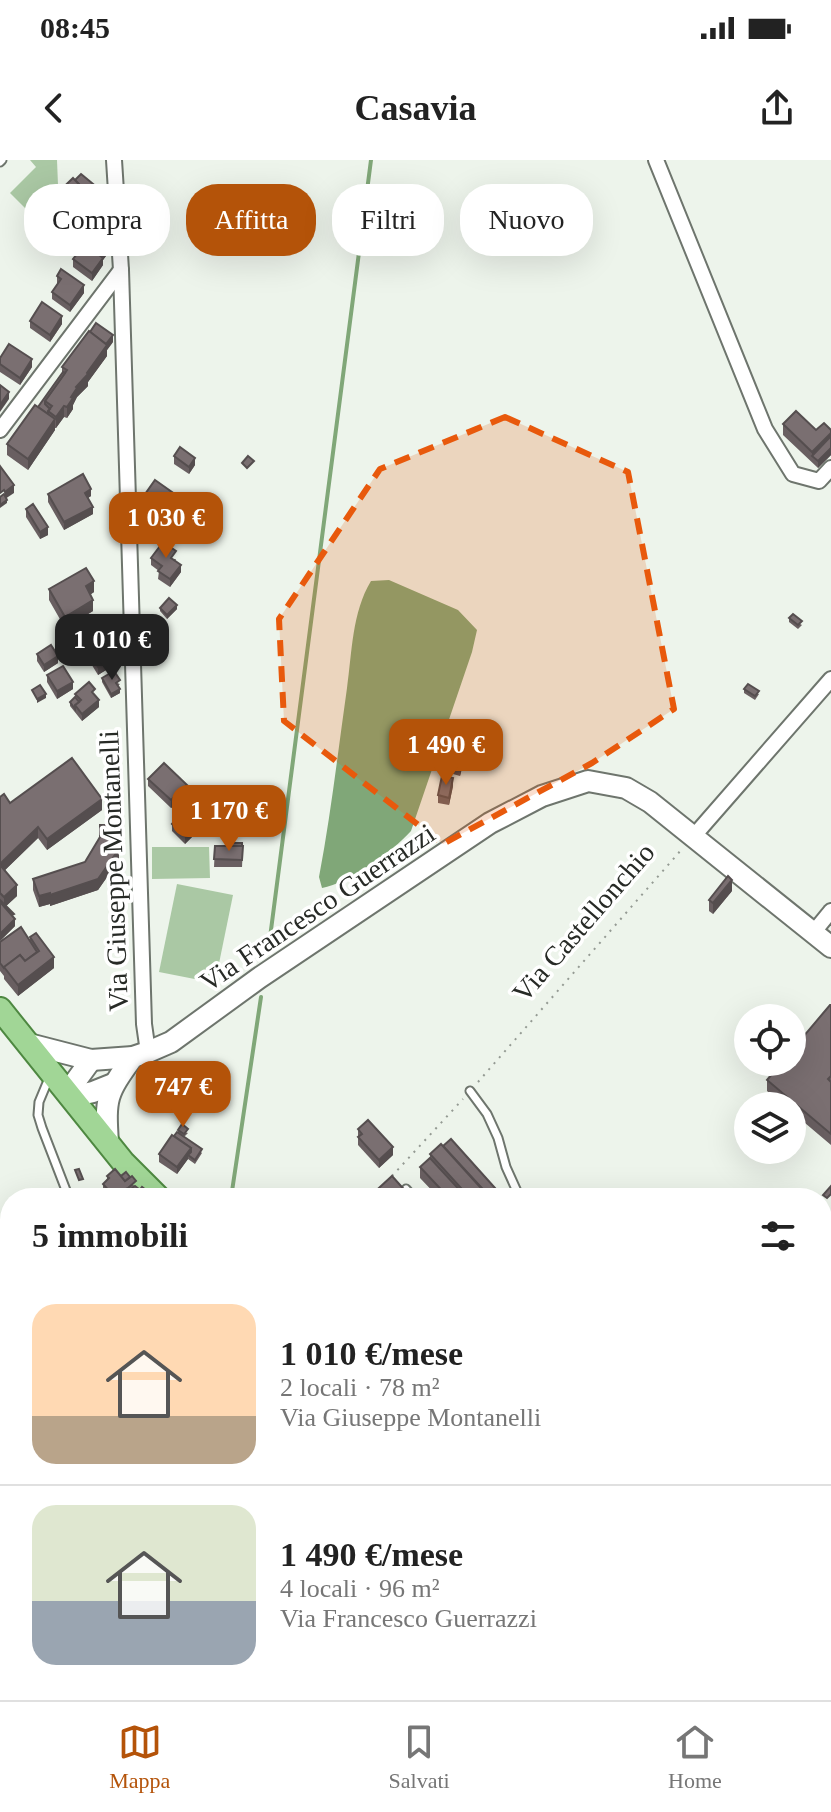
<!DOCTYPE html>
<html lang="it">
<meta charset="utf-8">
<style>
body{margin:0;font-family:"Times New Roman",serif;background:#f2f2f2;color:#222;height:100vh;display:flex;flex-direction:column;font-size:30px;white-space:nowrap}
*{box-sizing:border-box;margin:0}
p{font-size:26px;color:#767676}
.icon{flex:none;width:44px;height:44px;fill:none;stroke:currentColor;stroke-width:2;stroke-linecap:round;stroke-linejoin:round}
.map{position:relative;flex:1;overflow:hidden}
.side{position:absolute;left:0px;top:1028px;width:832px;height:512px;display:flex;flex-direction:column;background:#fff;border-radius:32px 32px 0 0;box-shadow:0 8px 32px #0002}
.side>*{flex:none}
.hud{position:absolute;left:24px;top:24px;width:784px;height:72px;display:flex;gap:16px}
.fabs{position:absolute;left:734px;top:844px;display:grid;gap:16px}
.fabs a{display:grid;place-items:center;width:72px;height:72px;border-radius:50%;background:#fff;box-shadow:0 8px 32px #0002;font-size:40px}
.price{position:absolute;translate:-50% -68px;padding:0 18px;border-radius:16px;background:#b45309;color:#fff;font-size:26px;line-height:52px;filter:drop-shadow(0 2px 4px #0008)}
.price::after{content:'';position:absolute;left:50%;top:48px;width:24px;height:18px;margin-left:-12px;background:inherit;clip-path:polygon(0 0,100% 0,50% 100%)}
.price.current{background:#222;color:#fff}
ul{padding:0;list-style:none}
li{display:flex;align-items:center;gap:24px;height:200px;padding:0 32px}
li+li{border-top:2px solid #e0e0e0}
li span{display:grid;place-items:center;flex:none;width:224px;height:160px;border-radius:24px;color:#555}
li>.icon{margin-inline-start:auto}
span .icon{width:96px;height:96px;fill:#fffc;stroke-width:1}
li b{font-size:34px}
h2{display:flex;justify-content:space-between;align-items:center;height:96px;padding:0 32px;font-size:34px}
.tag{padding:0 28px;border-radius:32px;background:#fff;box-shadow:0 8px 32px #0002;font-size:28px;line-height:72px}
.tag.current{background:#b45309;color:#fff}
.status{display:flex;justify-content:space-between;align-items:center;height:56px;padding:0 40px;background:#fff;direction:ltr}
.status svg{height:22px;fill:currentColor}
header{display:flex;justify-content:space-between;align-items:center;height:104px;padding:0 32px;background:#fff;font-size:36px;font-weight:800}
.dock{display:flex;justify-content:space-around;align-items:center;height:112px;border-top:2px solid #e0e0e0;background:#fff;font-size:22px;color:#767676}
.dock a{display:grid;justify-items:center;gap:4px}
.dock .current{color:#b45309}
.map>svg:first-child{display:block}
.green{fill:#aac8a4}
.water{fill:#80a778}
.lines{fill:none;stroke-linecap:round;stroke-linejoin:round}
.stream{stroke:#80a778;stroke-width:4}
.lane-casing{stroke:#6e756d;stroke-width:11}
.street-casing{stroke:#6e756d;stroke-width:18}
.secondary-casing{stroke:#6e756d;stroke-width:24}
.primary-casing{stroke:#4e8841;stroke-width:26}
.path{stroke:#949a93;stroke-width:2;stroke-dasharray:2 6;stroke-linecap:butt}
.lane{stroke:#fff;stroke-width:7}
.street{stroke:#fff;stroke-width:14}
.secondary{stroke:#fff;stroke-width:20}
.primary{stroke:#a1d696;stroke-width:22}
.wall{fill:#695f61}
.shaded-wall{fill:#554e4f}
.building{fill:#7a6f71;stroke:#554e4f;stroke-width:2}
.marked{fill:#e8590c;fill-opacity:0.2;stroke:#e8590c;stroke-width:6;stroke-dasharray:16 10;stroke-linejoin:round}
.labels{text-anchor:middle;stroke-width:7;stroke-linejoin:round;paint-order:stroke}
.street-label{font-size:28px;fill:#272a26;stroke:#fff}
</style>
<div class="status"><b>08:45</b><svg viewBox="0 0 49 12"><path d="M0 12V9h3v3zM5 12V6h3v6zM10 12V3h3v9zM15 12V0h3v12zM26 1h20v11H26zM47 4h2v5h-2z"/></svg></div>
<header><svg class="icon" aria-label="back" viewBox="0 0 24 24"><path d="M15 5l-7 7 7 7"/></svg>Casavia<svg class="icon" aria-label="share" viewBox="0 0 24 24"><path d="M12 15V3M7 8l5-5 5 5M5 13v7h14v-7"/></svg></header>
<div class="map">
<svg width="831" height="1540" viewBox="0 0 831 1540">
<rect width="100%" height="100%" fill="#edf4eb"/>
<g class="green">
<path d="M30 0H57L58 25 30 53 10 33 36 7Z"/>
<path d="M152 687H209L210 718 152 719Z"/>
<path d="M177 724 233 735 215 823 159 812Z"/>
<path d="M10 1454V1530H166L156 1540H0V1481Z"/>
<path d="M172 1530H441L445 1540H200Z"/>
</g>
<path class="water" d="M389 420 458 450 477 470 472 492 411 671C392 692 349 723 322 728L319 717C331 654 338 591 347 528 352 493 352 452 371 421Z"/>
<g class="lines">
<g class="stream">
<path d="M268 793 371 0"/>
<path d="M231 1038 261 837"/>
<path d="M0 1228 10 1214"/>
</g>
<g class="lane-casing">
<g id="lane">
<path d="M0 2 2 0"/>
<path d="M49 918 39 942 38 955 42 968 69 1038"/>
<path d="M470 931 487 954 498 978 506 1007 520 1038"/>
<path d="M406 1029 414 1038"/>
</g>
</g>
<g class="street-casing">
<g id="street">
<path d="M114 0 121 110 144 864 148 892"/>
<path d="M656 0 765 269 793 314 819 321 831 308"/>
<path d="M0 270 121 110"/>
<path d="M693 677 831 519"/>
<path d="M813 773 831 751"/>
<path d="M0 1264 10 1250"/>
<path d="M101 1530 102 1540"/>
</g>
</g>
<g class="secondary-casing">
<g id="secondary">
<path d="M29 884 91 900 133 897 148 892 171 882 259 818 490 663 542 636 588 621 626 628 650 642 831 787"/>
<path d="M70 935 75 922 91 900"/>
<path d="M71 937 93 932 113 924"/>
<path d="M108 983C105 938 106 934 133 897"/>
</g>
</g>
<g class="primary-casing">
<g id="primary">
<path d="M0 849 123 1002 159 1038"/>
<path d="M822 1368 831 1372"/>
</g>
</g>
<g class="path">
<path d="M478 922 682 689"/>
<path d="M392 1016 463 939"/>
</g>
<use href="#lane" class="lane"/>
<use href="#street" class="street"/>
<use href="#secondary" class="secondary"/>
<use href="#primary" class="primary"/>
</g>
<g class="wall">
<path d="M75 20 98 36 62 70 56 64 54 67 44 57V46Z"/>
<path d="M93 70 108 79 105 83 95 75V79L93 82 106 96 103 100V105L92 121 73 107V99L85 84 77 78V74L93 72Z"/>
<path d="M57 116 84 133 70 152 52 139V132L57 124Z"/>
<path d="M30 161 62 164 50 182 30 168Z"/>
<path d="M113 182 107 190V196L88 222V226L77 237 73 245V249L67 258 64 257 56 268H55V270L28 310 7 295V284L38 247 62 213V207Z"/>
<path d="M0 198 32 207 20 225 0 212Z"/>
<path d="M783 264 816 270H831V295L818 308 783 275Z"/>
<path d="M174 296 195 305 189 314 174 304Z"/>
<path d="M48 334 91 336 88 338 93 354 64 370 48 342Z"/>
<path d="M143 337 186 349 198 362 188 375 184 373 182 376 143 348Z"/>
<path d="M26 349 48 375 40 379 26 357Z"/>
<path d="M151 398 176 399 175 401 181 412 170 427 158 419 159 411 151 405Z"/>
<path d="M49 429 94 432 90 435 93 451 65 468 49 440Z"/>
<path d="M160 448 177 449 167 459 160 451Z"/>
<path d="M789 458 802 465 798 469 789 462Z"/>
<path d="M79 477H103L121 492 120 493 122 500 98 515 79 484Z"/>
<path d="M37 494 58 503 44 512 37 501Z"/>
<path d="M47 515 73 529 57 539 47 522Z"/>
<path d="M102 518 120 524 118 526 120 533 111 538 102 522Z"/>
<path d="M744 529 759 534 755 540 744 533Z"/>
<path d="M75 534 95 535 99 547 82 561 70 546V542L75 537Z"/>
<path d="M465 596 460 616 446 612V605Z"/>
<path d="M148 619 187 632 184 635 186 641 179 649 175 645 171 648 148 626Z"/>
<path d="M453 626 449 645 438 643V635Z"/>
<path d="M0 637 10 643 102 650 47 690 38 678 5 710 17 736 6 746 14 758 15 766 0 781Z"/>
<path d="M172 664 194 675 185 684 172 671Z"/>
<path d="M100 678 119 700 98 730 50 746V744L39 747 33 730V719L85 702Z"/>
<path d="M215 686H243L242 707H214Z"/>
<path d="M732 731 713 754 709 751V740Z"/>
<path d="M30 777 54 808 18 836 4 819V816L0 811V782L30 781Z"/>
<path d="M831 845V985L792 952V946H785L767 931V920Z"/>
<path d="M358 969 393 995 379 1008 358 985Z"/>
<path d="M178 970 188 973 184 977 202 993 195 1004 188 999 177 1014 159 1002V994L178 973Z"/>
<path d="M430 994 504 1038H439L420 1018V1007L430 998Z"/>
<path d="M107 1016H121L140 1030 156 1038H126V1036L124 1038H109L103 1031V1024L107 1020Z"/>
<path d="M822 1311 831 1316V1346L822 1342Z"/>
<path d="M831 1394V1425L823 1422V1414Z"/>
</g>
<g class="shaded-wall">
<path d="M98 28V36L62 70V59L88 34Z"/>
<path d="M56 53V64L54 67V56Z"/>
<path d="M106 92V96L103 100V105L92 121V113Z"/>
<path d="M84 125V133L70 152V145Z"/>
<path d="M62 156V164L50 182V175Z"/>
<path d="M113 175V182L107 190V196L88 222V226L77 237 73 245V249L67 258V247L76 227Z"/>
<path d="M32 199V207L20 225V218Z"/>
<path d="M9 232V239L0 252V245Z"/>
<path d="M64 246V257L56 268V257Z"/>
<path d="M55 259V270L28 310V299Z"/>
<path d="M831 273V284L812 296V292Z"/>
<path d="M831 288V295L818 308V301Z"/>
<path d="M195 298V305L189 314V307Z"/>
<path d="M14 325V333L5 339V332Z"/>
<path d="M91 329V336L85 340V333Z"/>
<path d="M7 340V343L0 348V345Z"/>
<path d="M186 342V353L173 366V359Z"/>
<path d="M93 347V354L64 370V362Z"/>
<path d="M198 358V362L188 375V371Z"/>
<path d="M48 367V375L40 379V372Z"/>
<path d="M181 405V412L170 427V419Z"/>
<path d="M94 421V432L86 437V426Z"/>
<path d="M93 440V451L65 468V457Z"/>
<path d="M177 445V449L167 459V455Z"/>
<path d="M58 496V503L44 512V505Z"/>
<path d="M116 496H122V500L98 515V507Z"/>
<path d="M73 522V529L57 539V531Z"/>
<path d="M120 529V533L111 538V534Z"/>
<path d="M46 534V538L37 543V539Z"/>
<path d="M99 540V547L82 561V554Z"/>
<path d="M465 588V596L460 616V608Z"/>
<path d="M453 618V626L449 645V638Z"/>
<path d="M187 625V632L176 643 174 641 175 645 171 648V640Z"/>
<path d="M186 637V641L179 649V645Z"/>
<path d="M102 639V650L47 690V679Z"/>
<path d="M38 667V678L0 715V704Z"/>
<path d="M194 667V675L185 684V676Z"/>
<path d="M119 685V700L98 730 50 746V735L116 688Z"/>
<path d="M732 720V731L713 754V743Z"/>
<path d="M17 725V736L4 748V737Z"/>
<path d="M50 733V744L39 747V736Z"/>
<path d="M15 759V766L0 781V774Z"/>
<path d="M54 797V808L18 836V825Z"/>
<path d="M393 987V995L379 1008V1000Z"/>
<path d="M191 988V995H188V999L177 1014V1007Z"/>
<path d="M126 1029V1036L124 1038H116V1036Z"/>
</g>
<g class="building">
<path d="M81 14 98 28 88 38V34L75 20Z"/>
<path d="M73 18 88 34 62 59 56 53 54 56 44 46Z"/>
<path d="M99 60 108 66V75L105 79 93 70Z"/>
<path d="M85 64 95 75 91 81 106 92 102 97 87 85 88 83 77 74Z"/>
<path d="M85 84 103 98 92 113 73 99Z"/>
<path d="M61 109 84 125 70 145 52 132 61 119 57 116Z"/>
<path d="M42 142 62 156 50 175 30 161Z"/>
<path d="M96 163 113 175 106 184 90 172Z"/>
<path d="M89 171 107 185 87 213 88 214 76 227 77 228 71 237 73 238 67 247 64 246 56 257 48 251 52 246 45 241 67 210 62 207Z"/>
<path d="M9 184 32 199 20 218 0 204V198Z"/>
<path d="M63 212 65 213 45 241V244L50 249 48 251V254L38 247Z"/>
<path d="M0 225 9 232 0 245Z"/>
<path d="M35 245 55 259 28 299 7 284Z"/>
<path d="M796 251 816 270 824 263 831 270V273L812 292 783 264Z"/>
<path d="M831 276V288L818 301 812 296Z"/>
<path d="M180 287 195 298 189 307 174 296Z"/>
<path d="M248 296 254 301 247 308 242 303Z"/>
<path d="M0 306 14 325 5 332 4 330 0 333Z"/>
<path d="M83 314 91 329 85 333 93 347 64 362 48 334Z"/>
<path d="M155 320 186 342 173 359 143 337Z"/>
<path d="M4 334 7 340 0 345V337Z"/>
<path d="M33 344 48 367 40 372 26 349Z"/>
<path d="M186 349 198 358 188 371 184 369 182 373 173 366Z"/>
<path d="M163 382 176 391 171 398 181 405 170 419 158 411 162 406 151 398Z"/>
<path d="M86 408 94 421 86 426 93 440 65 457 49 429Z"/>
<path d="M169 438 177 445 167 455 160 448Z"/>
<path d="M793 454 802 461 798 465 789 458Z"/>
<path d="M97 466 116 496 98 507 79 477Z"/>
<path d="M111 472 121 488 118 490 122 496 116 500V496L103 477Z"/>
<path d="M51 485 58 496 44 505 37 494Z"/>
<path d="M63 506 73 522 57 531 47 515Z"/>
<path d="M114 511 120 520 116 523 120 529 111 534 102 518Z"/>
<path d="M89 522 95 529 92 532 99 540 82 554 75 545 81 540 75 534Z"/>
<path d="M748 524 759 531 755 536 744 529Z"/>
<path d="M40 525 46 534 37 539 32 530Z"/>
<path d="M75 537 79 542 75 545V549L70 542Z"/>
<path d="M451 585 465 588 460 608 446 605Z"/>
<path d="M72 598 102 639 47 679 38 667 0 704V637L4 634 10 643Z"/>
<path d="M164 603 187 625 171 640 148 619Z"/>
<path d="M442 616 453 618 449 638 438 635Z"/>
<path d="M182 633 186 637 179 645 174 641Z"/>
<path d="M181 654 194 667 185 676 172 664Z"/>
<path d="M100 665H118L119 685 116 688 119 689 98 719 50 735V733L39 736 33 719 85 702 100 677Z"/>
<rect x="231" y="683" width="11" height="3"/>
<path d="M215 686H243L242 700 214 699Z"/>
<path d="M0 705 17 725 4 737 0 733Z"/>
<path d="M728 716 732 720 713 743 709 740Z"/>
<path d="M0 740 14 754 12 755 0 742Z"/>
<path d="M0 742 15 759 0 774Z"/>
<path d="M21 767 37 792 25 801 20 795 4 808 0 803V782Z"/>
<path d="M36 773 54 797 18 825 4 807 20 795 25 801 39 791 30 777Z"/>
<path d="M830 845H831V916L828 919 831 922V974L767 920 782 902H792V890Z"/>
<path d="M368 960 393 987 379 1000 358 977 362 974 358 969Z"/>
<path d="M182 964 188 969 184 974 178 970Z"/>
<path d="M177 972 202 989 195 1000 188 995 191 992V988L174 976Z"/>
<path d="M172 975 191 988 177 1007 159 994Z"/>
<path d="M451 979 504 1038H491L443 986Z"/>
<path d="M441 984 490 1038H470L430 994Z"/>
<path d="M430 998 467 1038H449L420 1007Z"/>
<path d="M79 1009 83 1019 79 1020 75 1010Z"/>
<path d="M115 1009 125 1021 132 1016 136 1021 128 1028 136 1035 142 1027 156 1038H131L127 1035 126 1029 116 1036 112 1031 110 1032 103 1024 109 1018 107 1016Z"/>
<path d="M126 1012 130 1017 125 1021 121 1016Z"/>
<path d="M392 1016 409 1035 406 1038H368Z"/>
<path d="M135 1026 140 1030 136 1035 130 1030Z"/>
<path d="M831 1026V1034L827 1038 823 1035Z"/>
<path d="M822 1311 831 1316V1338L822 1334Z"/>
<path d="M822 1374 829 1378 825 1385 822 1384Z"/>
<path d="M831 1394V1418L823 1414Z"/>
<path d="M822 1444 829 1446 825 1455 822 1454Z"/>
</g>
<path class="marked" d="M505 257 628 312 674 549 592 603 443 684 284 561 279 459 380 309Z"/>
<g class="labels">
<g class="street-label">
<text transform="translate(113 711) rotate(-92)" y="10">Via Giuseppe Montanelli</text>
<text transform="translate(317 747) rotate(-34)" y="10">Via Francesco Guerrazzi</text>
<text transform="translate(583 762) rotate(-49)" y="10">Via Castellonchio</text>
</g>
</g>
</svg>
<div class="fabs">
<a><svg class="icon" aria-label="locate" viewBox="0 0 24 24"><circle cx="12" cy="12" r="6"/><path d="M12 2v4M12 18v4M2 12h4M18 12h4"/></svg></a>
<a><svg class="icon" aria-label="layers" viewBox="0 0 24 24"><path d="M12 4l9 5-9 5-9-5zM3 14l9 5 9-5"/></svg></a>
</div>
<b class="price" style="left:166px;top:400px">1 030 €</b>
<b class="price current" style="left:112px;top:522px">1 010 €</b>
<b class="price" style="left:446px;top:627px">1 490 €</b>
<b class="price" style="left:229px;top:693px">1 170 €</b>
<b class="price" style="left:183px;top:969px">747 €</b>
<div class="hud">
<a class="tag">Compra</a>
<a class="tag current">Affitta</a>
<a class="tag">Filtri</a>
<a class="tag">Nuovo</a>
</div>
<section class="side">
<h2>5 immobili<svg class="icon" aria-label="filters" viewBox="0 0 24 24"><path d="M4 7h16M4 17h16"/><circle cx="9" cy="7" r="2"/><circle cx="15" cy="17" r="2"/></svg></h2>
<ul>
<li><span style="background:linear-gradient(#ffd9b3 70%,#b9a48a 0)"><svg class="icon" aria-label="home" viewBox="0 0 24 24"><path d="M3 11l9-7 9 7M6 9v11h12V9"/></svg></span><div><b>1 010 €/mese</b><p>2 locali · 78 m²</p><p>Via Giuseppe Montanelli</p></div></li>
<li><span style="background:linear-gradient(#dfe7d0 60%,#9aa5b1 0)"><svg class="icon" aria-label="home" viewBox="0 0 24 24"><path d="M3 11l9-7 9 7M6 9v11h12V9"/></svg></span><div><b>1 490 €/mese</b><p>4 locali · 96 m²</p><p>Via Francesco Guerrazzi</p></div></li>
</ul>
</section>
</div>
<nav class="dock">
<a class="current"><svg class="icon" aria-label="map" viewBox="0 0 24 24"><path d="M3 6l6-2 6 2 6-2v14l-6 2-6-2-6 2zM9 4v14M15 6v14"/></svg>Mappa</a>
<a><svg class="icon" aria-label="saved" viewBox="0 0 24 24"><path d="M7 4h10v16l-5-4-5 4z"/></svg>Salvati</a>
<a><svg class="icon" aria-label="home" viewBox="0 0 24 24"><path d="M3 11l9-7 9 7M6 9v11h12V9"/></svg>Home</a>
</nav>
